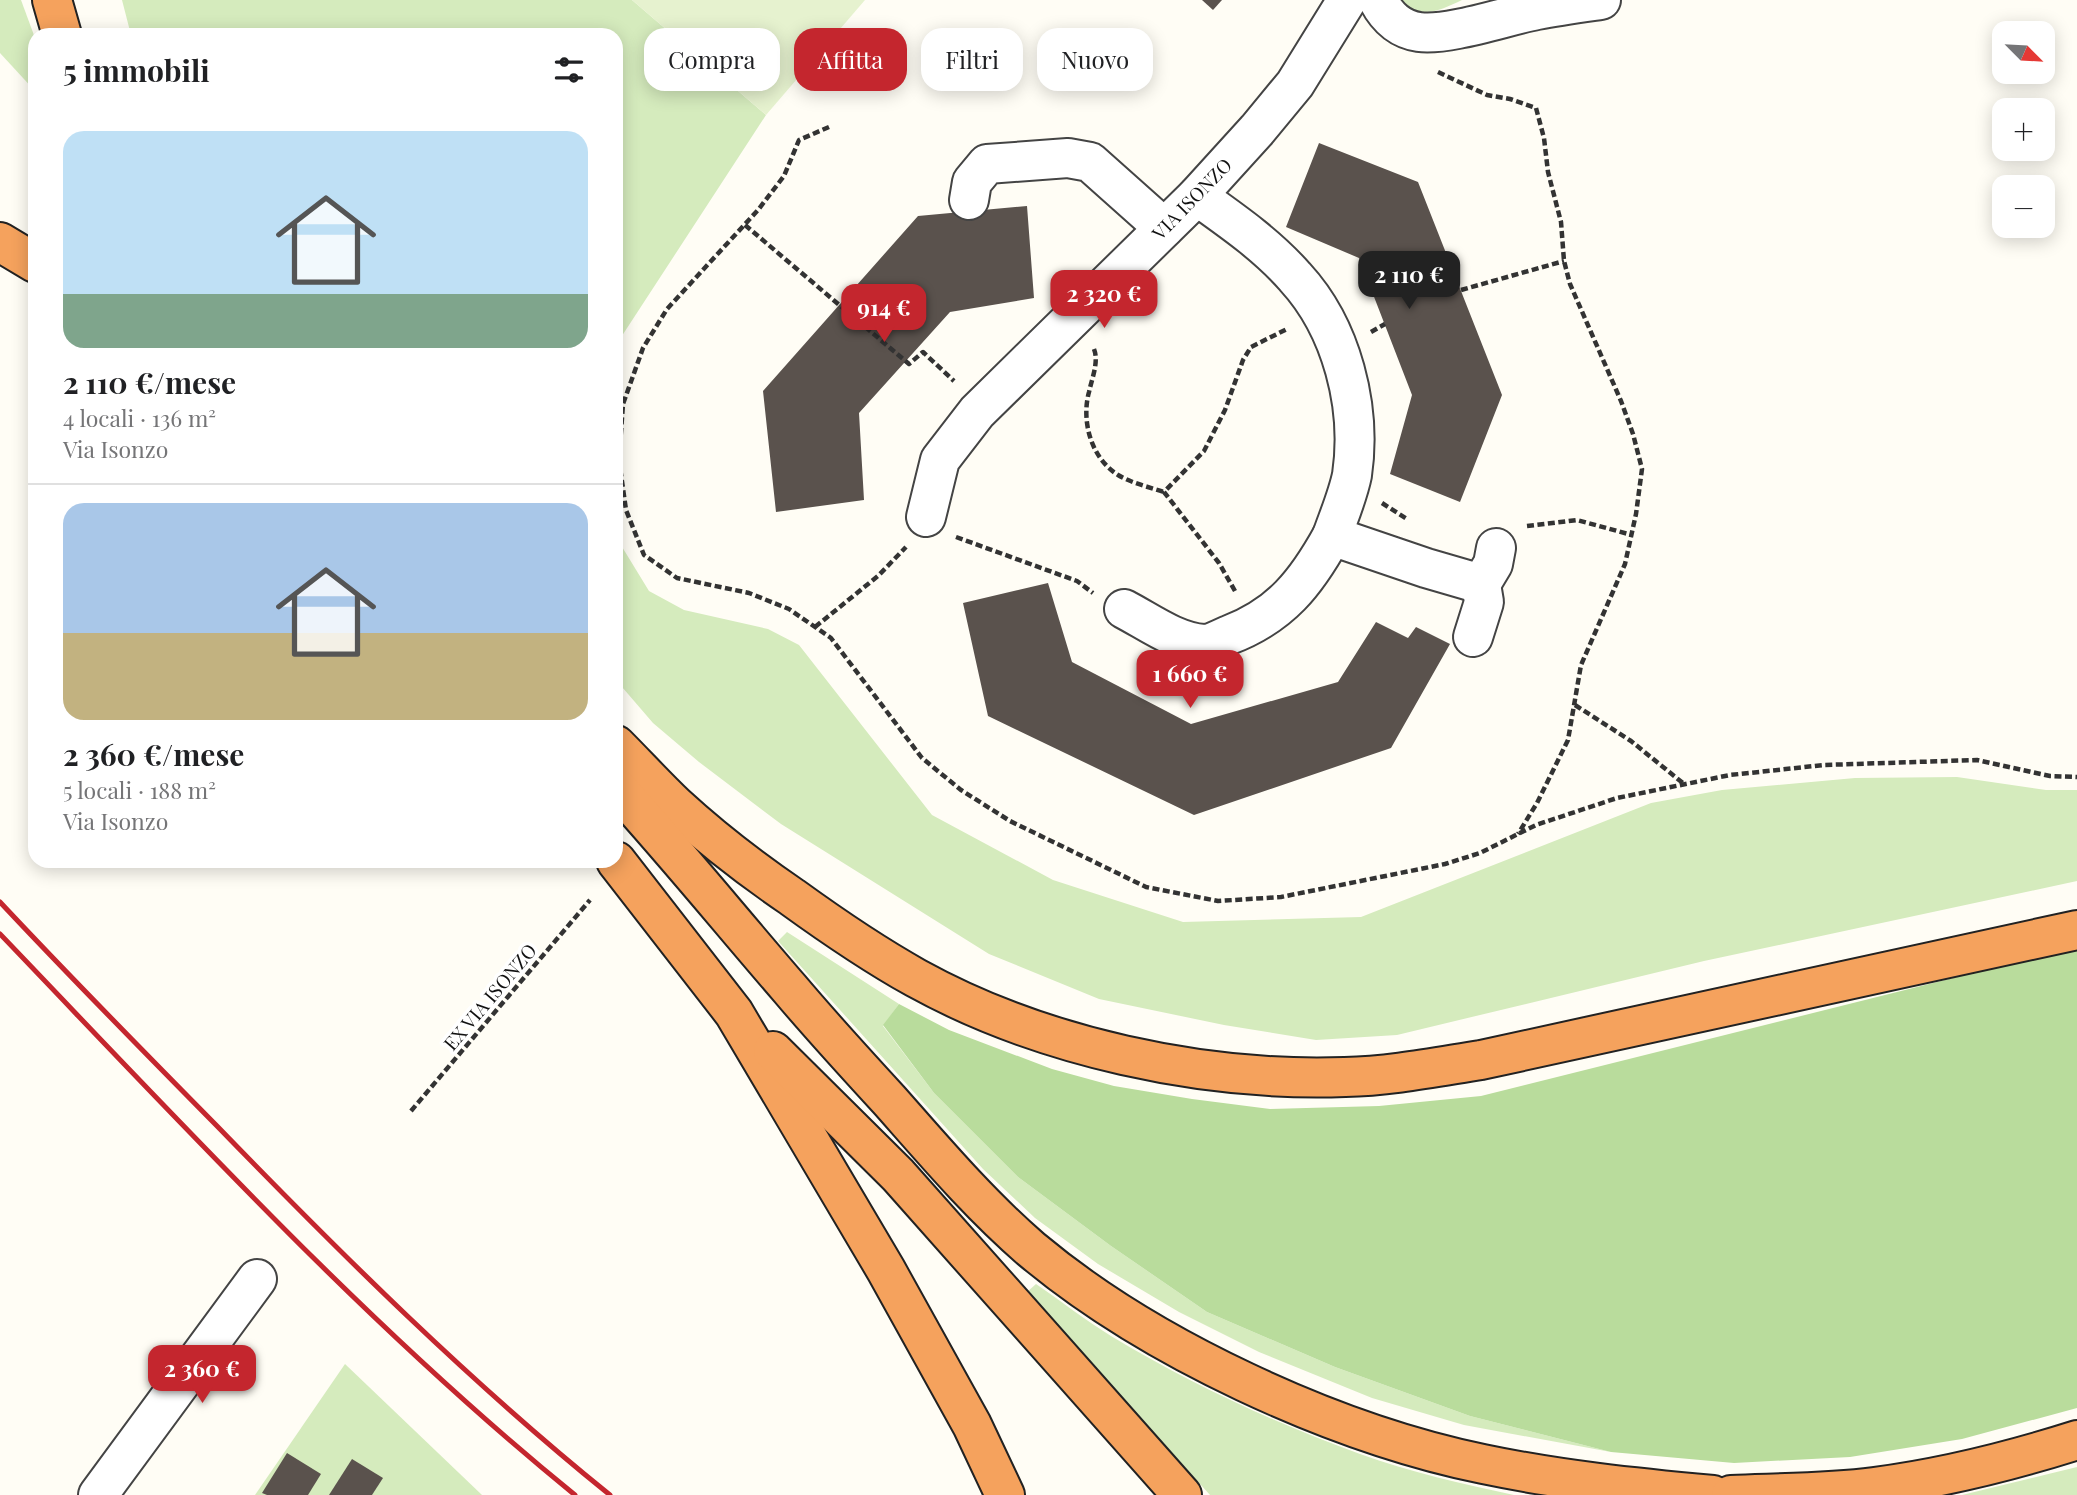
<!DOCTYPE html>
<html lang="it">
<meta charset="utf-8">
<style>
body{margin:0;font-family:"Playfair Display",serif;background:#f6f6f6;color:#202124;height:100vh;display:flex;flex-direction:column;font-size:26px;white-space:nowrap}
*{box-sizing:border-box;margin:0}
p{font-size:23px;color:#757577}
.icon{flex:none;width:38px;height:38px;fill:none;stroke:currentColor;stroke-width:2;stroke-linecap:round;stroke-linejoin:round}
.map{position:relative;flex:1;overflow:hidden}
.sheet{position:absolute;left:28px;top:28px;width:595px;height:840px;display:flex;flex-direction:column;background:#fff;border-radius:21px;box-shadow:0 4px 18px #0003}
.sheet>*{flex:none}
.hud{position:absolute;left:644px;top:28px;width:665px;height:63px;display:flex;gap:14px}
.needle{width:46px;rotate:114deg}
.buttons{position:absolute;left:1992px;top:21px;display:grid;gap:14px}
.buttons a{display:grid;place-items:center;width:63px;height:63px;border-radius:14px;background:#fff;box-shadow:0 4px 18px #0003;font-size:35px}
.price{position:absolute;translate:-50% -60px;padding:0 16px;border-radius:14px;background:#c4262e;color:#fff;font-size:23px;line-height:46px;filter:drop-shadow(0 2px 4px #0008)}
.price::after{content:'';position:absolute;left:50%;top:42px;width:21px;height:16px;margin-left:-10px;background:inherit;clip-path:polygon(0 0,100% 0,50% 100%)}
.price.active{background:#222;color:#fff}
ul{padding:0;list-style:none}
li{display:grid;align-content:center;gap:14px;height:371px;padding:0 35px}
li+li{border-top:2px solid #e0e0e0}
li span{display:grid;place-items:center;height:217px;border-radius:21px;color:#555}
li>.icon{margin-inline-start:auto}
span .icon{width:126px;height:126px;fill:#fffc;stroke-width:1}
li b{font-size:30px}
h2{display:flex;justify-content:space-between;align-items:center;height:84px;padding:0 35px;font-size:30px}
.pill{padding:0 24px;border-radius:21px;background:#fff;box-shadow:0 4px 18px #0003;font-size:24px;line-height:63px}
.pill.active{background:#c4262e;color:#fff}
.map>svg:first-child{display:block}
.green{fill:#d5ebbd}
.forest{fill:#b9dc9c}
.pitch{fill:#e6f2cf}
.building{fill:#5a524d}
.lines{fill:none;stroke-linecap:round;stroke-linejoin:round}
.minor-casing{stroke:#444;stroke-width:42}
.highway-casing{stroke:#222;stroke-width:42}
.path{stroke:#333;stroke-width:4.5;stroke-dasharray:7 3.5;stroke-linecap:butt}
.minor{stroke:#fff;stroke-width:38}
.highway{stroke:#f5a25d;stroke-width:38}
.rail{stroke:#c4262e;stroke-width:5}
.labels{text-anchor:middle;stroke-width:7;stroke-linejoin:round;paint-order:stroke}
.street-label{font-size:19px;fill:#111;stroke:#fff}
</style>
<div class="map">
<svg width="2077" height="1495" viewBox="0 0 2077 1495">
<rect width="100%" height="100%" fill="#fffdf5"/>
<g class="green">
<path d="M0 0H21L35 38V91L0 53Z"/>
<path d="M122 0H632L766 115 616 345V35H131Z"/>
<path d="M1401 0H1462C1441 10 1419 21 1401 0Z"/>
<path d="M616 537 649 591 684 610 768 629 799 645 932 815 1053 880 1183 922 1361 917 1651 803 1722 790 1855 778 1957 777 2046 790H2077V881L1704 961 1397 1035 1316 1040 1224 1025 1099 999 989 954 781 824 699 762 653 723 616 680Z"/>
<path d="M787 932 899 1004 883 1026 934 1093 1018 1177 1111 1246 1207 1312 1335 1367 1470 1416 1611 1452 1464 1425 1372 1398 1259 1352 1179 1312 1098 1264 1035 1218 983 1169 778 941Z"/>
<path d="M1036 1284C1061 1301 1085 1320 1111 1336 1189 1383 1274 1423 1360 1454 1410 1472 1463 1484 1514 1495H1210L1027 1292Z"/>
<path d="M345 1364 482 1495H255Z"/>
<path d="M2077 1467V1495H1962Z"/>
</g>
<path class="forest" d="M2077 947V1408L1962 1439 1850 1457 1734 1463 1611 1452 1470 1416 1335 1367 1207 1312 1111 1246 1018 1177 934 1093 883 1025 899 1004 949 1030 1052 1069 1114 1086 1192 1099 1270 1109 1379 1106 1481 1096Z"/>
<path class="pitch" d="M632 0H865L766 115Z"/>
<g class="building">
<path d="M1202 0H1222L1213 10Z"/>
<path d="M1319 143 1418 182 1502 395 1460 502 1390 474 1412 395 1359 258 1286 227Z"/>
<path d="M1027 206 1034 298 950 312 859 413 864 500 776 512 763 391 918 216Z"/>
<path d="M1048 583 1072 662 1191 724 1338 682 1376 622 1408 638 1416 627 1450 644 1391 748 1194 815 988 716 963 603Z"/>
<path d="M287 1453 321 1474 308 1495H267L262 1493Z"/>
<path d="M352 1459 383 1478 372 1495H329Z"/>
</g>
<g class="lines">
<g class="minor-casing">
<g id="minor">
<path d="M1378 0C1387 17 1399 29 1419 32 1448 36 1506 16 1537 10 1558 6 1580 3 1601 0"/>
<path d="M1197 196C1232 221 1267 245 1295 277 1342 328 1362 407 1352 475 1348 495 1339 516 1332 536L1426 568 1481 584 1493 564 1496 548"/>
<path d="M969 200 972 182 987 164 1068 158 1090 162 1164 228"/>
<path d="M926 517 940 460 977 412 1197 196 1257 130 1295 84 1347 0"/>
<path d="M1124 609C1149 622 1175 642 1204 644 1211 644 1222 638 1229 635 1281 615 1306 583 1332 536"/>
<path d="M1473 637 1484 602 1481 584"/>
<path d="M98 1495 257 1279"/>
</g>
</g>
<g class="highway-casing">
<g id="highway">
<path d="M52 0 62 35"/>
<path d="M0 242 35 263"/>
<path d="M616 745C636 765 655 786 675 805 712 839 751 869 792 897 832 926 873 954 916 978 1041 1047 1203 1082 1345 1077 1391 1076 1436 1067 1481 1060L2077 930"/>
<path d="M616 787C676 853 732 922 790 989 822 1027 856 1064 890 1101 935 1152 979 1204 1031 1249 1149 1348 1333 1433 1483 1464 1559 1480 1636 1488 1713 1495"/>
<path d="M616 861 734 1013 886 1270 972 1425 1005 1495"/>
<path d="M773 1051 898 1175 1182 1495"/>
<path d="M1731 1495C1778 1493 1827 1493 1874 1487 1943 1478 2011 1461 2077 1440"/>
</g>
</g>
<g class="path">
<path d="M1438 72 1487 95 1510 99 1536 108 1544 138 1548 172 1561 222 1564 261 1570 284 1621 401 1633 434 1642 469 1636 514 1625 564 1581 665 1568 740 1537 803 1518 834"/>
<path d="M829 127 799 140 784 176 758 210 667 309 643 348 623 404 619 460 626 510 644 555 677 578 749 593 789 609 831 638 922 758 961 790 1010 821 1146 887 1218 901 1281 897 1445 864 1480 853 1536 825 1617 798 1730 775 1824 765 1977 760 2050 776 2077 777"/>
<path d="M745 225 909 364 923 352 954 381"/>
<path d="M1461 290 1564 261"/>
<path d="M1371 332 1385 324"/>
<path d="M1094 349C1099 362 1092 378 1089 392 1081 421 1091 458 1118 475 1131 483 1149 487 1164 492"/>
<path d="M1382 503 1407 519"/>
<path d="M1527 526 1577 520 1632 535"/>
<path d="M956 537 1077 581 1093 593"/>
<path d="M1235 591 1219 563 1164 492 1204 451 1225 410 1243 360 1251 347 1287 329"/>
<path d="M815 627 878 576 906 547"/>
<path d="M1575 705 1631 741 1684 784"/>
<path d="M411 1111 590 900"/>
</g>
<use href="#minor" class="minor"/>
<use href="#highway" class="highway"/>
<g class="rail">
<path d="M0 902C71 978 144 1052 217 1126 342 1255 470 1382 610 1495"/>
<path d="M0 934C185 1127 367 1326 575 1495"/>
</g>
</g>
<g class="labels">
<g class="street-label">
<text transform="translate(1192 199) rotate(-46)" y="7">VIA ISONZO</text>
<text transform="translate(490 997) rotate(-50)" y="7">EX VIA ISONZO</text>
</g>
</g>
</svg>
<div class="buttons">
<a><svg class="needle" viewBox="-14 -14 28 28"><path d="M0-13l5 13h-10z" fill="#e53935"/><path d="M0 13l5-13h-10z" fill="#757577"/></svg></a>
<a>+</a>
<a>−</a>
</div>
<b class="price active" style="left:1409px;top:311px">2 110 €</b>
<b class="price" style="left:1104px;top:330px">2 320 €</b>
<b class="price" style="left:884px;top:344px">914 €</b>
<b class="price" style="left:1190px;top:710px">1 660 €</b>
<b class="price" style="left:202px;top:1405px">2 360 €</b>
<div class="hud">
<a class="pill">Compra</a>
<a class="pill active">Affitta</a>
<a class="pill">Filtri</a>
<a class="pill">Nuovo</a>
</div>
<section class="sheet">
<h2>5 immobili<svg class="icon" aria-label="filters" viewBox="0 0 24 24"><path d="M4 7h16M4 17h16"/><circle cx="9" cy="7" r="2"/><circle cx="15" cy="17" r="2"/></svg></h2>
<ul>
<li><span style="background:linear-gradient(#bfe0f5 75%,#7fa58c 0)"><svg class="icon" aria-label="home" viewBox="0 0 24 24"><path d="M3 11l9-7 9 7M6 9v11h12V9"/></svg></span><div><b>2 110 €/mese</b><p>4 locali · 136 m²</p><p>Via Isonzo</p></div></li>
<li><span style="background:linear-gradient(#a9c7e8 60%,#c2b280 0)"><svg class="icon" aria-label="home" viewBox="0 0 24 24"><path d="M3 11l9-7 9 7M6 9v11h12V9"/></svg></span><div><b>2 360 €/mese</b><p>5 locali · 188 m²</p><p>Via Isonzo</p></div></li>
</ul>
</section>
</div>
